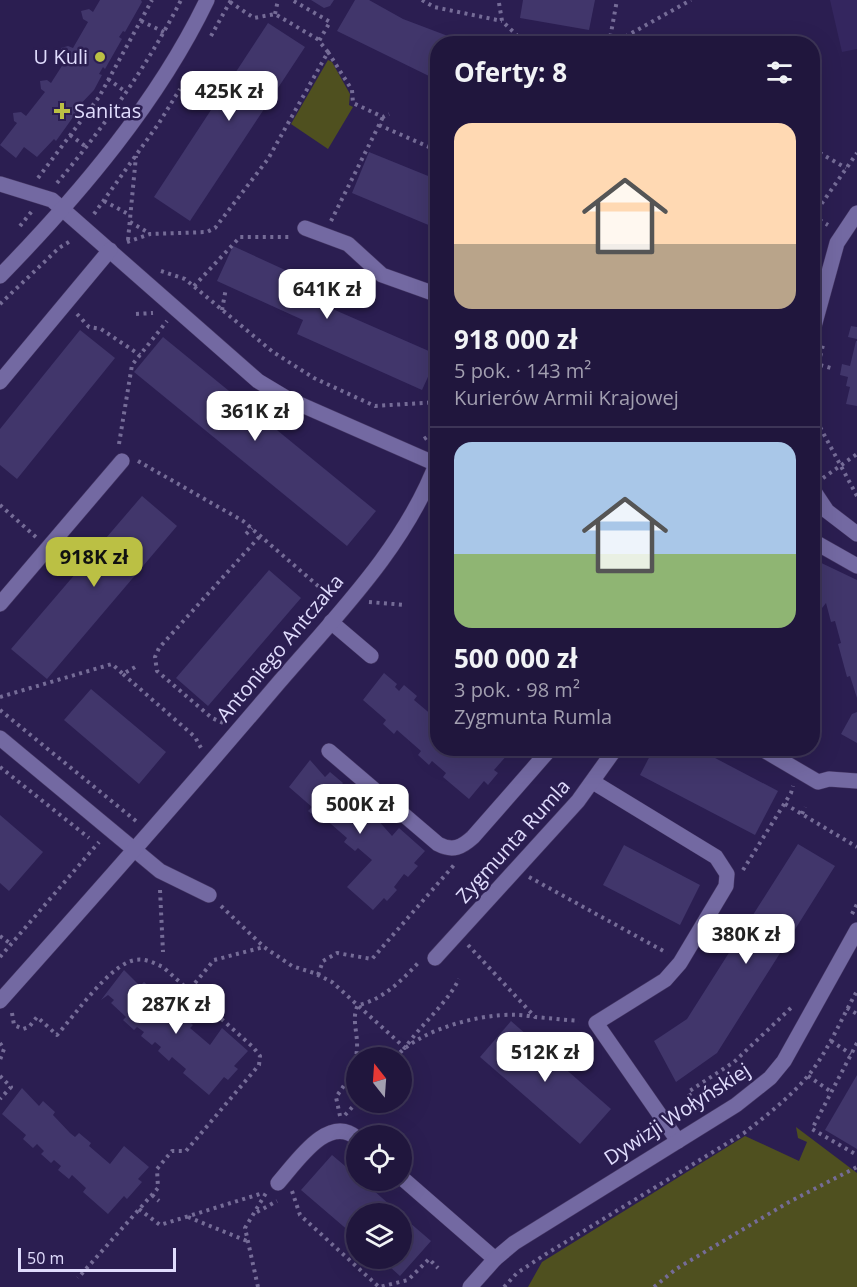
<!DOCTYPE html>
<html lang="pl">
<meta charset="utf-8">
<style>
body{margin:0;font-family:"Open Sans",sans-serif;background:#2d2348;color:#f1f3f6;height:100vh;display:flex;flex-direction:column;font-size:22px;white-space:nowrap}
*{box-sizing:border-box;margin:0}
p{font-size:20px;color:#a29fb0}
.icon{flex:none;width:33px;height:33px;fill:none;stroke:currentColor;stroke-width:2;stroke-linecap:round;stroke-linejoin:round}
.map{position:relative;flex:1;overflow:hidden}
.sheet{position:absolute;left:430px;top:36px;width:390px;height:720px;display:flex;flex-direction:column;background:#20163d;border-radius:24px;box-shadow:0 6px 24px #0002,0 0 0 2px #3d3557}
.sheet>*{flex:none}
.needle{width:39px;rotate:343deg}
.fabs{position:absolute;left:346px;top:1047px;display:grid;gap:12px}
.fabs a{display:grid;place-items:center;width:66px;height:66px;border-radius:50%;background:#20163d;box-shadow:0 6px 24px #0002,0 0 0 2px #3d3557;font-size:30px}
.scale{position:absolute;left:18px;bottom:15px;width:158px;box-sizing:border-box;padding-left:6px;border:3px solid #e0dcfd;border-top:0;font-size:16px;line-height:21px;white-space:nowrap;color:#e0dcfd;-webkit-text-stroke:4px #2b1e51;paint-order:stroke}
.price{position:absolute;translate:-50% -51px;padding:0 14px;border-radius:12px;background:#fff;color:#222;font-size:20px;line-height:39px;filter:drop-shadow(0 2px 3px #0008)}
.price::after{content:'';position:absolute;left:50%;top:36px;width:18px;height:14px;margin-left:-9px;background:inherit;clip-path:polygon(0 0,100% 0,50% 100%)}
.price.on{background:#bbc044;color:#111}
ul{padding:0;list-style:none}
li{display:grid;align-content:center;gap:12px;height:318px;padding:0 24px}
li+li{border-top:2px solid #3d3557}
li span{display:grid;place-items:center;height:186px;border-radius:18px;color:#555}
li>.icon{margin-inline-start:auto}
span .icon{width:108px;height:108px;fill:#fffc;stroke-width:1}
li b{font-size:26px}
h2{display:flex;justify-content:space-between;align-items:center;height:72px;padding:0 24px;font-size:26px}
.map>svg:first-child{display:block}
.built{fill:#34265f}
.green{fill:#4f501f}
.building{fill:#41366b}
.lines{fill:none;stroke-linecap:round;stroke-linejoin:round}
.minor-casing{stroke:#463865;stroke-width:16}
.path{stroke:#756c97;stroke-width:4;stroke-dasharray:3 4.5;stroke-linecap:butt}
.minor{stroke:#7369a2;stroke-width:15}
.poi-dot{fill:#bbc044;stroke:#2b1e51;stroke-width:2}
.labels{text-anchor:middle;stroke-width:5;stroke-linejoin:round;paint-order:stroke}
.poi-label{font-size:20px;fill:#e0dcfd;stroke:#2b1e51;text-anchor:end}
.street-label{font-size:20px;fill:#e0dcfd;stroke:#2b1e51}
</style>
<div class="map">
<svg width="857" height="1287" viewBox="0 0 857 1287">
<rect width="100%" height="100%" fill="#2b1e51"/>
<path class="built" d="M830 0H857V49L842 52Z"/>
<g class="green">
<path d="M328 60 332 62 350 94 349 105 353 107 328 149 291 124Z"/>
<path d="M796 1127 857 1173V1287H528L542 1262 745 1136 799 1161 807 1142 798 1138Z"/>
</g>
<g class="building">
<path d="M100 0H141L142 2 125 32 123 31 119 37 122 39 105 69 103 67 99 74 102 75 94 90 74 111 76 113 56 141 54 139 37 157 24 147 16 158 0 145 17 123 14 121 13 113 21 112 26 116 45 92 41 89 40 81 47 80 51 83 67 58 62 55 61 48 68 46 73 48 88 22 83 19 81 11 89 9 93 12Z"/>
<path d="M311 0H334L330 6 324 8Z"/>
<path d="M355 0H369L403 19 469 44H438V79L431 77 337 31Z"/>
<path d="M523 0H595L589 30 520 18Z"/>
<path d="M268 23 305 47 190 221 154 197Z"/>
<path d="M369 152 438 180V229L352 193Z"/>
<path d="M233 246 318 285 312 300 438 355 422 390 297 334 303 320 217 281Z"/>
<path d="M851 326 857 327V339L848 337Z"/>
<path d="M80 330 115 358 17 479 0 465V429Z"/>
<path d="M163 337 376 511 347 546 134 372Z"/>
<path d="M856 341H857V406L846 404 850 387 846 386 848 377 840 375 842 364 850 366Z"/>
<path d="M142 496 177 526 47 679 11 649Z"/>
<path d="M813 559 857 580V698L850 676 847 677 838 644 841 643 835 621 831 622 826 603 822 608 813 602 815 598 813 597Z"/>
<path d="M269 570 301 598 208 706 176 678Z"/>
<path d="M384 673 397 684 395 687 399 691 404 685 417 696 414 700 433 716 431 718 435 722 438 719V748H502L508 754 494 770 498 773 488 785 484 781 469 799 443 777 446 773 432 761 429 765 418 755 421 751 397 730 394 734 383 724 386 720 363 700Z"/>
<path d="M91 689 166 752 139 784 64 720Z"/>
<path d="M857 712V743L841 734 852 714Z"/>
<path d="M654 748H696L778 791 755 835 640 775Z"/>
<path d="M310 760 325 777 330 772 343 783 340 787 359 803 357 805 361 809 366 804 379 815 376 818 392 836 399 828 425 851 414 863 418 866 408 877 404 874 394 887 397 890 387 901 384 898 373 910 347 887 372 860 358 848 355 851 344 842 347 838 323 817 320 821 308 811 312 807 289 787Z"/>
<path d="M0 815 43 852 9 891 0 883Z"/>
<path d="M798 844 835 866 717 1053 676 1082 654 1041 687 1019Z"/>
<path d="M624 845 700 885 680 925 603 885Z"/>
<path d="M124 970 140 986 144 982 157 993 154 996 176 1018 180 1013 193 1025 190 1028 210 1045 222 1028 248 1051 234 1066 238 1069 228 1080 224 1077 209 1095 183 1073 186 1069 172 1057 169 1061 158 1051 161 1047 155 1042 152 1045 141 1036 144 1032 137 1027 134 1030 123 1020 126 1017 111 1003 114 1000 108 995 101 1000Z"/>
<path d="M511 1021 611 1109 580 1144 480 1057Z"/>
<path d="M857 1075V1149L825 1130Z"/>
<path d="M22 1088 39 1106 43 1101 55 1112 53 1115 70 1133 75 1137 79 1133 91 1143 89 1146 110 1164 124 1146 149 1167 138 1179 142 1182 127 1199 124 1196 108 1214 83 1192 86 1188 72 1175 69 1179 58 1170 61 1166 54 1160 51 1163 41 1154 44 1151 37 1144 33 1148 23 1139 26 1135 2 1114Z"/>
<path d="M332 1155 357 1176V1180H362L400 1214H357V1238L301 1190Z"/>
<path d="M402 1216 431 1241 400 1276 380 1258H402Z"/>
</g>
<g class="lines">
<g class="minor-casing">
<g id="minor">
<path d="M0 184 52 200 258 381 288 399 436 464"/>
<path d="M305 228 348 244 382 275 438 295"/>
<path d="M0 276C79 195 158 102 207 0"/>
<path d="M813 330 837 243 857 213"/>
<path d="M0 382 110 250"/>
<path d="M813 490 827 511 857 534"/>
<path d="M813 541 857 566"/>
<path d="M0 604 122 461"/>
<path d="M331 622 371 656"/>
<path d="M0 738 160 871 209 895"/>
<path d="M760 748 818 782 829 779 857 781"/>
<path d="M329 751 438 844C453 852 462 847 473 837L551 748"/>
<path d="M593 782 716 857 727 874 726 886 680 963 665 980 596 1023 678 1141"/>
<path d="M435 958 578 801 616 748"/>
<path d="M0 1001C93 897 185 793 275 687 334 618 406 547 438 459"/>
<path d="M402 1178 495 1259"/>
<path d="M278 1183C296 1163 328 1113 357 1138"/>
<path d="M470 1287 495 1259 514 1243 736 1105 770 1078 784 1061 857 930"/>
</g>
</g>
<g class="path">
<path d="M422 0 434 7 502 21"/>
<path d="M230 2 254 18 275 14 319 40"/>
<path d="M499 3 502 21 526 44"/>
<path d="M275 14 278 0"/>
<path d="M141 21 164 32"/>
<path d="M211 36 231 0"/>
<path d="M609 44 617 0"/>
<path d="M612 44 691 0"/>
<path d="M328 52 352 90 353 103 383 117 389 114"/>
<path d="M108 79 126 92"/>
<path d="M379 125 438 151"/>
<path d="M70 135 85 146"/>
<path d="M813 149 846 168"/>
<path d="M38 178 99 97 152 0"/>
<path d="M57 183C104 127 148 65 181 0"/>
<path d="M104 201 130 215"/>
<path d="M94 214 159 123 180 89"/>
<path d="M813 216 857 153"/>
<path d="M813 216 828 225"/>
<path d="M331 221 383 117"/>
<path d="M130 222 149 233"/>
<path d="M20 226 32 211"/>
<path d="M128 240 136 156"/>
<path d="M127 242 150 234 207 232 215 228 268 159 328 52 319 41 330 22 292 0"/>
<path d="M161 271 185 279 273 352 314 378 353 396 375 406 438 402"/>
<path d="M194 286 240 237H292"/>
<path d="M0 304 59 248 72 240"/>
<path d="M222 310 226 288"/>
<path d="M77 314 89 327 101 329 140 355"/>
<path d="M136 314 153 313"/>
<path d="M813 363 831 368"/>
<path d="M813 385 823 345"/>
<path d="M813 414 857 496"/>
<path d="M424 439 435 432 438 424"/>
<path d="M119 444 132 365 167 321"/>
<path d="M138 461 243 521 332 598"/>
<path d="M823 478 857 454"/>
<path d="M0 505 36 537"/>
<path d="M246 534 252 528"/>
<path d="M369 602 405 605"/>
<path d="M123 674 195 737 201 748"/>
<path d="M0 697 112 664 123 674 137 666"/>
<path d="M0 710 136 821"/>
<path d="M223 723 212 718 157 671 155 657 159 648 261 535"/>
<path d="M0 767 89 838"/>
<path d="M785 804 857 847"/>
<path d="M802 814 805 807"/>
<path d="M743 870 791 793 793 786"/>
<path d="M529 877 667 953"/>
<path d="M160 890 163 952"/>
<path d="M221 906 264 947 292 966 314 973 332 982 405 1048C421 1024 446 1005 459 979"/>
<path d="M852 914 857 904"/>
<path d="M0 936 11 944"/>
<path d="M468 945 535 1017 579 1021"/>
<path d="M0 957 99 842"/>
<path d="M318 975 323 961 337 953 372 959 454 865"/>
<path d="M195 983 214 960 264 947"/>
<path d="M847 1008 857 1014"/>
<path d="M12 1013 14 1025 23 1029 29 1027 37 1017 57 1035C75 1015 110 964 135 960 145 958 154 963 163 967L253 1047 260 1056 259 1065 186 1151H172L157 1169 158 1188 78 1278"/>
<path d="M831 1041 851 1054"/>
<path d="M0 1043 4 1049 0 1060"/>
<path d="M857 1043 812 1129 857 1155"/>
<path d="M395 1058C420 1027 497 1008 534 1017"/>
<path d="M0 1076 11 1087 0 1099"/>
<path d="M808 1076 830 1091"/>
<path d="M698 1109 688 1092 734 1062 794 1005"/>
<path d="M345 1115 357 1102"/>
<path d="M340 1116 336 1097C347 1082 356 1067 357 1048 358 1033 351 1018 358 1005 383 1000 403 979 420 961"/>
<path d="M292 1191 300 1215 379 1287 408 1280 429 1259 438 1268"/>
<path d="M152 1195 159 1201"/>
<path d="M139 1209 160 1225 263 1193"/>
<path d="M257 1212 277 1201"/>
<path d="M188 1217 247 1241"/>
<path d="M258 1287 245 1228 266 1193"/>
<path d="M504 1287 517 1273 546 1254 744 1133C766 1116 789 1098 807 1077 828 1052 841 1019 857 991"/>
<path d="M654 1287 676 1269 789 1202 857 1167"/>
</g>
<use href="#minor" class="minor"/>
</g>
<g class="poi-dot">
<circle cx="100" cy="57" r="6"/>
<path d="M59 102h6v6h6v6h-6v6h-6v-6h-6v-6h6z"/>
</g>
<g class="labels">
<g class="poi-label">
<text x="88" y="64">U Kuli</text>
<text x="74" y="118" text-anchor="start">Sanitas</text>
</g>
<g class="street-label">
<text transform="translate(280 648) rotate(-50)" y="7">Antoniego Antczaka</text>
<text transform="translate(513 841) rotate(-48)" y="7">Zygmunta Rumla</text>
<text transform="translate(677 1114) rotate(-33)" y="7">Dywizji Wołyńskiej</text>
</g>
</g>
</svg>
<div class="fabs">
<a><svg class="needle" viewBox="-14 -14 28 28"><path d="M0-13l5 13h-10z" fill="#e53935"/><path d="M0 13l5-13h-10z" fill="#a29fb0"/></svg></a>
<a><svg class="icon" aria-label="locate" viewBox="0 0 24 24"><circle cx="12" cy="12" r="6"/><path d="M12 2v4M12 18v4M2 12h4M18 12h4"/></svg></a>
<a><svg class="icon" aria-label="layers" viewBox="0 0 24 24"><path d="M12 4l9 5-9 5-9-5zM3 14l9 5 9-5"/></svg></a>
</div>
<div class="scale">50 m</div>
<b class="price" style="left:229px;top:122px">425K zł</b>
<b class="price" style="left:327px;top:320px">641K zł</b>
<b class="price" style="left:255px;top:442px">361K zł</b>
<b class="price on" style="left:94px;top:588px">918K zł</b>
<b class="price" style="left:360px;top:835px">500K zł</b>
<b class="price" style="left:746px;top:965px">380K zł</b>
<b class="price" style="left:176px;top:1035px">287K zł</b>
<b class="price" style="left:545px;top:1083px">512K zł</b>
<section class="sheet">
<h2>Oferty: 8<svg class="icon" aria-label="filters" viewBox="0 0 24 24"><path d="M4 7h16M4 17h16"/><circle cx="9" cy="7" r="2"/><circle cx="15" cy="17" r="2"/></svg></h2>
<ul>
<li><span style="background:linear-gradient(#ffd9b3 65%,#b9a48a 0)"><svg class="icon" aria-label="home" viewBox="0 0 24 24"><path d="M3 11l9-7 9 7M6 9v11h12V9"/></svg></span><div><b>918 000 zł</b><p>5 pok. · 143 m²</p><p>Kurierów Armii Krajowej</p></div></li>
<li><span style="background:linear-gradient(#a9c7e8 60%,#8fb573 0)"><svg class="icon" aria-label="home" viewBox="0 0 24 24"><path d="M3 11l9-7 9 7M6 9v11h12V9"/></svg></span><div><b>500 000 zł</b><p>3 pok. · 98 m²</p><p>Zygmunta Rumla</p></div></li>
</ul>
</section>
</div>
